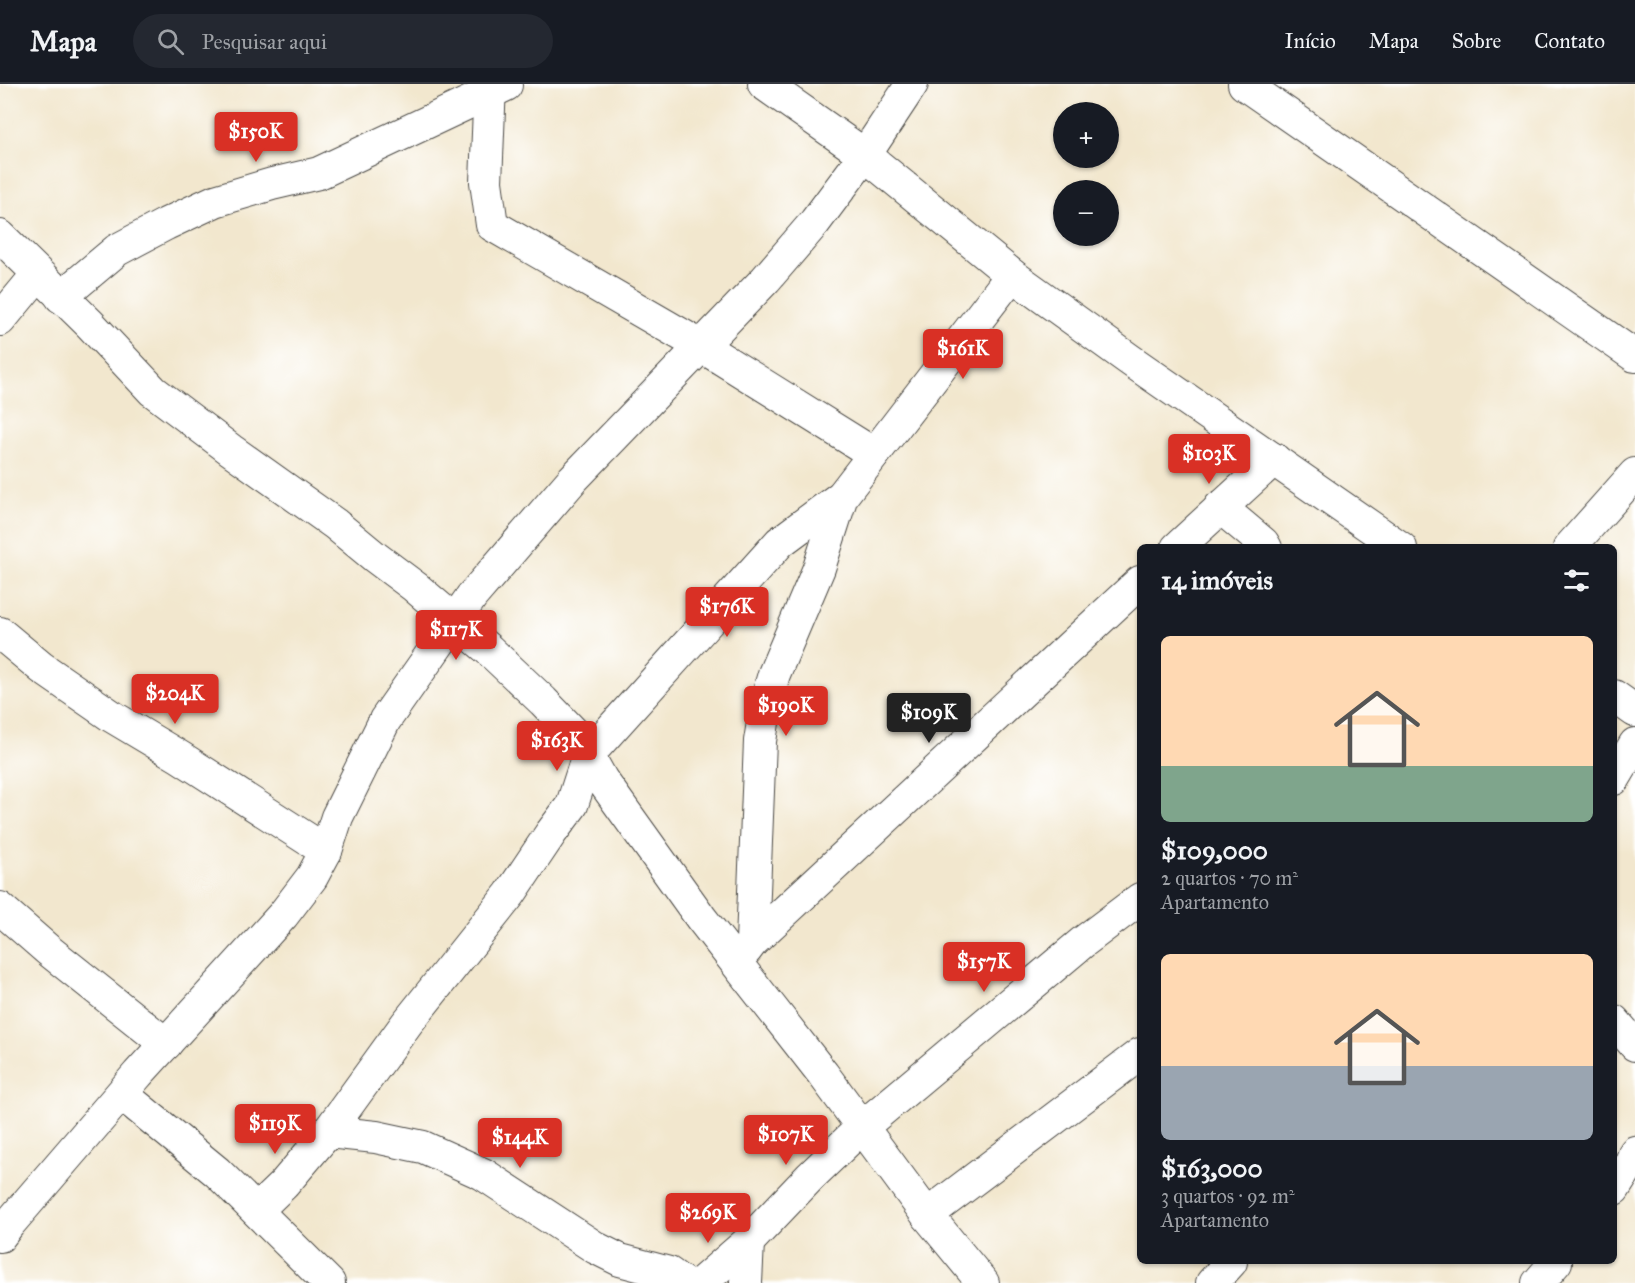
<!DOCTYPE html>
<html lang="pt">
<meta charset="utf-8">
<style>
body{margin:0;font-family:"IM FELL Great Primer",serif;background:#242831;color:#f1f3f6;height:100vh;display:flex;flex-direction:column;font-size:22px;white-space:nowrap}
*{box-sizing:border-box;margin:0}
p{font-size:20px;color:#9ea1a6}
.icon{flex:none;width:33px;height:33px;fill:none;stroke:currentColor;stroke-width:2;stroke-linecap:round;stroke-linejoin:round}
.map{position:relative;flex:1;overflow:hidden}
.panel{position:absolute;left:1137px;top:460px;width:480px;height:720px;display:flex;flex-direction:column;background:#171b24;border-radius:9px;box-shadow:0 2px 4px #0004}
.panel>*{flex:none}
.buttons{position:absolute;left:1053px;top:18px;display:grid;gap:12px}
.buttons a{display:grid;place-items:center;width:66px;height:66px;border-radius:50%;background:#171b24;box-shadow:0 2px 4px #0004;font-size:30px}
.price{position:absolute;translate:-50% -51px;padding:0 14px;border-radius:6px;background:#d93025;color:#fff;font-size:20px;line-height:39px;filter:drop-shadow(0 2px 3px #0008)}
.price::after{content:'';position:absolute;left:50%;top:36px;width:18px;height:14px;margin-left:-9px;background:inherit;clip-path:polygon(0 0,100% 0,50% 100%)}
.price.selected{background:#222;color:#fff}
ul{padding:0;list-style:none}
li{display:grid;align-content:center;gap:12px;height:318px;padding:0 24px}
li span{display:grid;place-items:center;height:186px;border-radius:9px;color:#555}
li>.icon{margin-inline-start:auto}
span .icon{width:108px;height:108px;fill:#fffc;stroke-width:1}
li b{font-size:26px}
h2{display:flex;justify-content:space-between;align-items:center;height:72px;padding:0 24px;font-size:26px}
header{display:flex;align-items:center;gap:36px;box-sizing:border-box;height:84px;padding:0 30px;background:#171b24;border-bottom:2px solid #363941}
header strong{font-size:28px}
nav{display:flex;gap:33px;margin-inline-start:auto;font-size:21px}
.search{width:420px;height:54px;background:#242831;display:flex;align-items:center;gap:15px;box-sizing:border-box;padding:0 21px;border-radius:33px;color:#9ea1a6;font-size:22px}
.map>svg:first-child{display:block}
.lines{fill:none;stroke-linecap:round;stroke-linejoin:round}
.street-casing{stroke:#494743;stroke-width:34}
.street{stroke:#fff;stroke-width:32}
</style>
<header>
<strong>Mapa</strong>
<div class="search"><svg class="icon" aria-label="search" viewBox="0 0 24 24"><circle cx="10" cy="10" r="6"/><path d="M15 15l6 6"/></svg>Pesquisar aqui</div>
<nav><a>Início</a><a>Mapa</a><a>Sobre</a><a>Contato</a></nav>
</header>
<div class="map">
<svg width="1635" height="1199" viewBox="0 0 1635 1199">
<rect width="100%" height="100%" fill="#fff"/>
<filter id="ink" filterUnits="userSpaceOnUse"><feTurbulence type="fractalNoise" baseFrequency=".0167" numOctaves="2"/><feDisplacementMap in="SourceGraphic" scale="12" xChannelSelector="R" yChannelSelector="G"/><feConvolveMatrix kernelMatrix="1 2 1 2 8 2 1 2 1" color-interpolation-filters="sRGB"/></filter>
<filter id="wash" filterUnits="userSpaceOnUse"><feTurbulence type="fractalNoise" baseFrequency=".008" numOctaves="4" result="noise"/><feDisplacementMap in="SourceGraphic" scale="24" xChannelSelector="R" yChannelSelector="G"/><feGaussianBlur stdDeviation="1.35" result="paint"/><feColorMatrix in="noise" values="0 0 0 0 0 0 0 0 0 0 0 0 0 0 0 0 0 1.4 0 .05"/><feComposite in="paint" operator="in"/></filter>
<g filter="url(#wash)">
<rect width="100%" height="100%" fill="#f2e7ce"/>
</g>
<g filter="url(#ink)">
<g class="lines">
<g class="street-casing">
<g id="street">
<path d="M490 0 486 98 492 141 701 262 874 370"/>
<path d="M764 0 865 71 1012 191 1130 276 1401 464"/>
<path d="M1244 0 1635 272"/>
<path d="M0 152 90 240 153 307 231 366 335 440 375 473 415 503 489 566 543 617 572 647 588 671 602 696 701 834 823 990 927 1131 983 1199"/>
<path d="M61 213 117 166 166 140 215 117 272 100 319 89 506 1"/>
<path d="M0 236 38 190"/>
<path d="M1220 423 1263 459 1266 464"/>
<path d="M1177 464 1274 375"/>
<path d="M1569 464 1635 390"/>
<path d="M0 549 42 584 113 633 180 673 326 767"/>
<path d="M1614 612 1635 627"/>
<path d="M1614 695 1635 660"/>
<path d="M0 824 48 866 166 960"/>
<path d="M752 858 1140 498"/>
<path d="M746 866 752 858 760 657 767 614 774 590 819 484 842 412"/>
<path d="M1614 937 1635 961"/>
<path d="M122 1010 217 1088 329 1199"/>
<path d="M328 1048 376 1053 423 1063 483 1090 596 1164 620 1176 669 1189 683 1199"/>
<path d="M1614 1105 1631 1078 1635 1068"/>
<path d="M257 1126 284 1100 328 1048 407 939 510 810 551 749 572 721 588 671 780 458 842 412 1012 191"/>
<path d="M927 1131 1140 970"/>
<path d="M0 1152 9 1140 138 990 283 831 312 793 326 767 337 733 385 636 472 512 573 395 766 195 815 138 865 71 912 0"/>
<path d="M701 1199 748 1158 810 1093 861 1044 1083 858 1140 815"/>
<path d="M746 1199 748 1158"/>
<path d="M1212 1199 1231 1178"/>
<path d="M1538 1199 1556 1178"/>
</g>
</g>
<use href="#street" class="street"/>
</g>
</g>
</svg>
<div class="buttons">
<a>+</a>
<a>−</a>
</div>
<b class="price" style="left:256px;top:79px">$150K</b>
<b class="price" style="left:963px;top:296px">$161K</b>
<b class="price" style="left:1209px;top:401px">$103K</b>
<b class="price" style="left:727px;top:554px">$176K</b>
<b class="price" style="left:456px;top:577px">$117K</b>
<b class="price" style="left:175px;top:641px">$204K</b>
<b class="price" style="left:786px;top:653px">$190K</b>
<b class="price selected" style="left:929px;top:660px">$109K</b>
<b class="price" style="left:557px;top:688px">$163K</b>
<b class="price" style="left:984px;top:909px">$157K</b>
<b class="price" style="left:275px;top:1071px">$119K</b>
<b class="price" style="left:786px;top:1082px">$107K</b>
<b class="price" style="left:520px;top:1085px">$144K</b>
<b class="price" style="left:708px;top:1160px">$269K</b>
<section class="panel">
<h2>14 imóveis<svg class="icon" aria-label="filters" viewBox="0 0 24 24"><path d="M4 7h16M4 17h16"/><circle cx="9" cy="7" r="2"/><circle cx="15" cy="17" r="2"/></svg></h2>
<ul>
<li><span style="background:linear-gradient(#ffd9b3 70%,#7fa58c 0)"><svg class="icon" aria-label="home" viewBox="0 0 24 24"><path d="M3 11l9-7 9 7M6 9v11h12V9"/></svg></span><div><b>$109,000</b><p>2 quartos · 70 m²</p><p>Apartamento</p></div></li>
<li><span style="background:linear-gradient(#ffd9b3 60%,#9aa5b1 0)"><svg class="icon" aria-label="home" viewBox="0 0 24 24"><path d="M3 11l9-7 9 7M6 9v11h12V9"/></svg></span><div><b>$163,000</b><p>3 quartos · 92 m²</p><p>Apartamento</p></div></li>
</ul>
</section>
</div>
